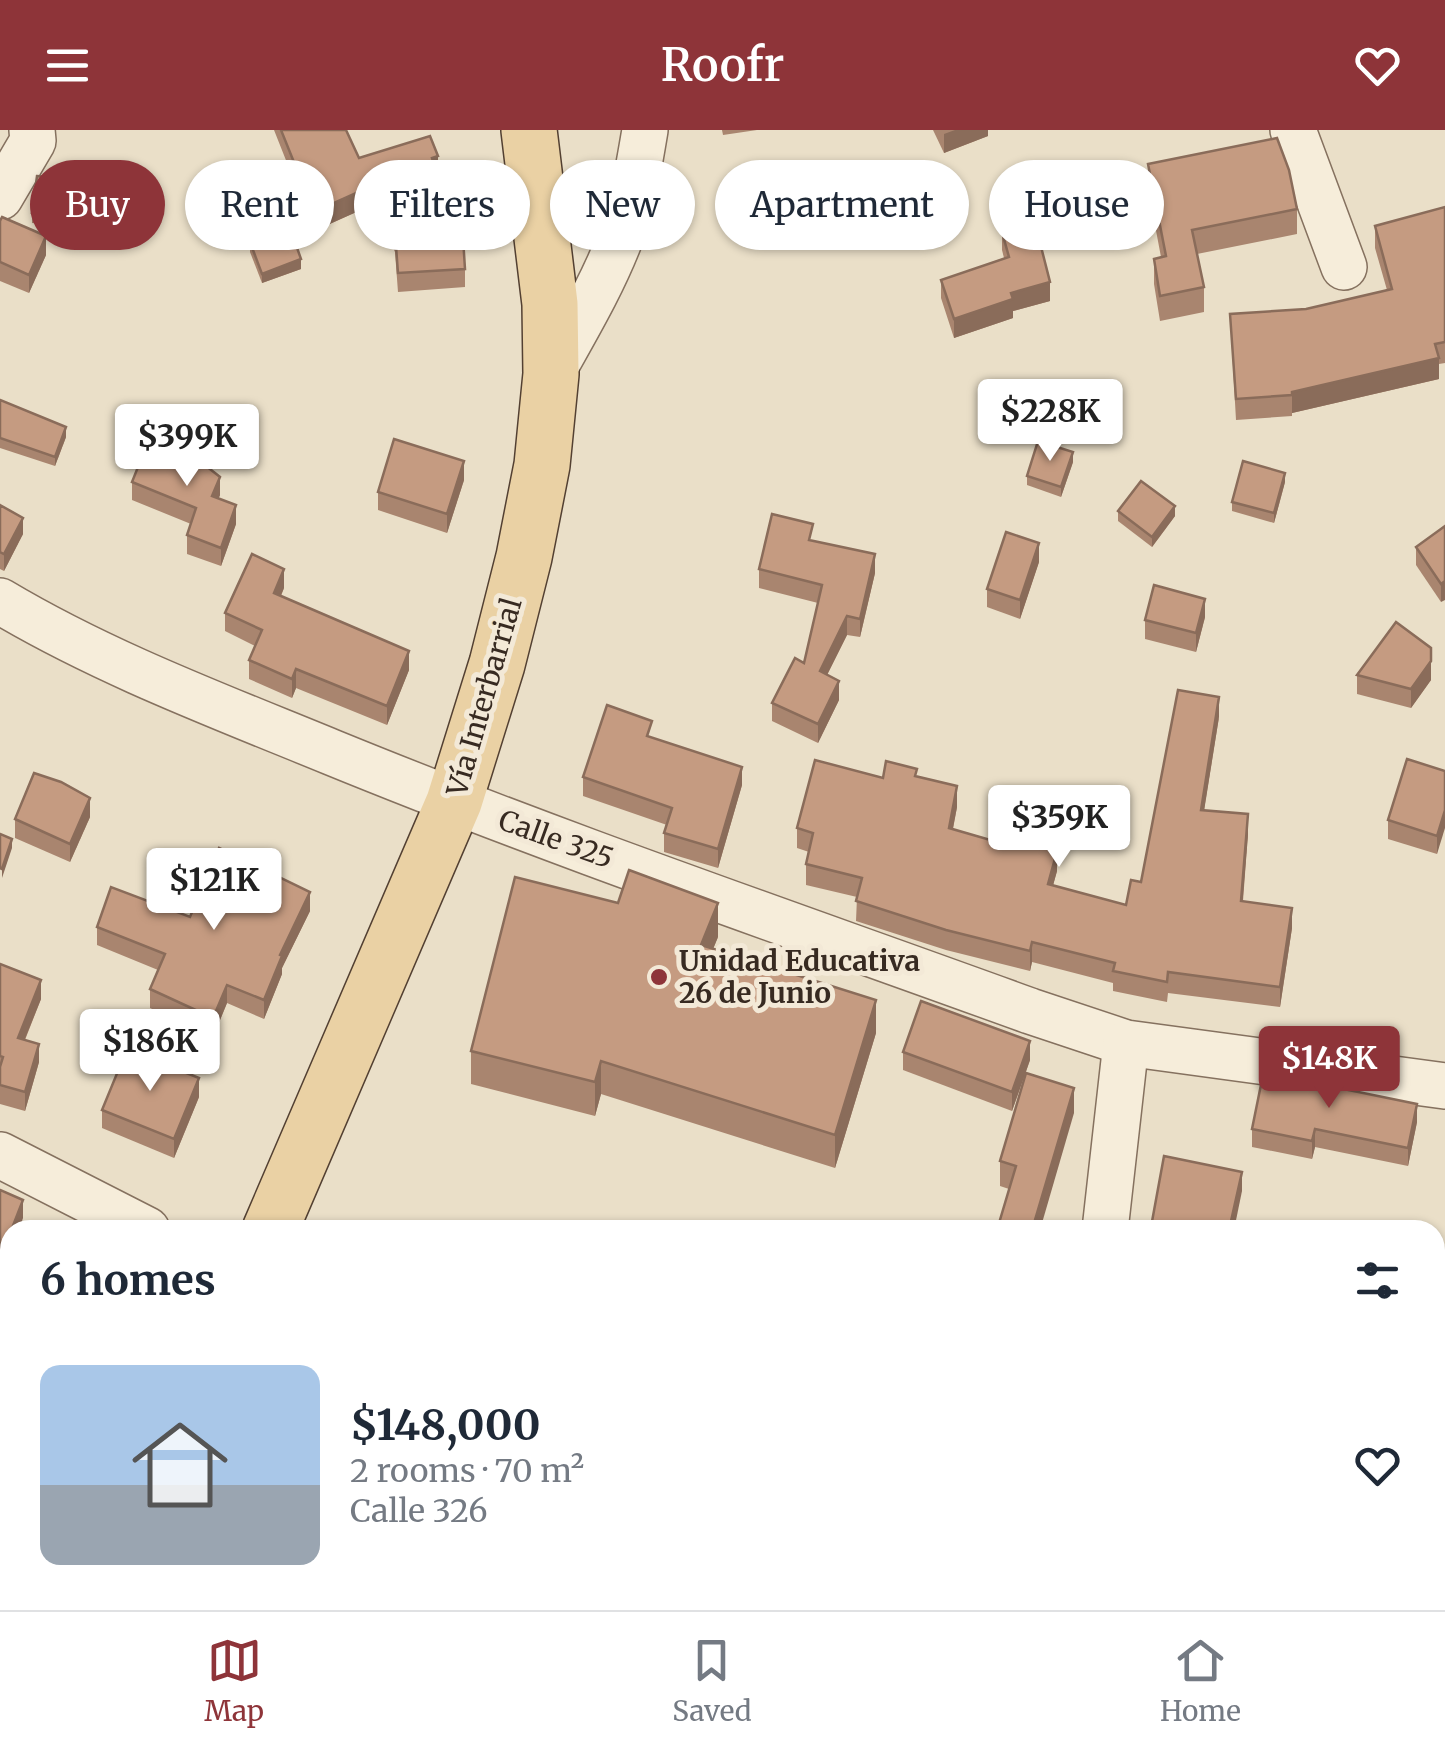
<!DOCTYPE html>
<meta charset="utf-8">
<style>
body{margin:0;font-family:Merriweather,serif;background:#f2f2f3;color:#1f2937;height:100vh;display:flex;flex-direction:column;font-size:38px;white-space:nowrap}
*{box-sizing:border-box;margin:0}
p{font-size:32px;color:#747a83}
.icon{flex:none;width:55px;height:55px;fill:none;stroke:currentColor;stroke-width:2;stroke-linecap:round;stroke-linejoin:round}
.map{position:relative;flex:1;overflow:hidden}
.details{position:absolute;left:0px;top:1090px;width:1445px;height:390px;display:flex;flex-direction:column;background:#fff;border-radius:30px 30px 0 0;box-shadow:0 2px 8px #0004}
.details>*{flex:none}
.top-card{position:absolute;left:30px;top:30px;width:1385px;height:90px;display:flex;gap:20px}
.price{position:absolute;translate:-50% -85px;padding:0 22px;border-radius:10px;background:#fff;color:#222;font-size:32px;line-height:65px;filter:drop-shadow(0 2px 5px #0008)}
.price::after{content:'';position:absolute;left:50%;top:60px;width:30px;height:22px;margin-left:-15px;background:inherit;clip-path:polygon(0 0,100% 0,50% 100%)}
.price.current{background:#8e3439;color:#fff}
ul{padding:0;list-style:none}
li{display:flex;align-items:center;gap:30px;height:250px;padding:0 40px}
li span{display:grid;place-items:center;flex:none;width:280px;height:200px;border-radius:20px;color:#555}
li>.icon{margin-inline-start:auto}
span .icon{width:120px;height:120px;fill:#fffc;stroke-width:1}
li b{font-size:42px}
h2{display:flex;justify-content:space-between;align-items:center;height:120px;padding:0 40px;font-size:42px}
.chip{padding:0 35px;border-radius:45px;background:#fff;box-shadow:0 2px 8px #0004;font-size:35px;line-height:90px}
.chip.current{background:#8e3439;color:#fff}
header{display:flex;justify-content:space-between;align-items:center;height:130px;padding:0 40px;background:#8e3439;color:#fff;font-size:45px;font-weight:600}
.menu{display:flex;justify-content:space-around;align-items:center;height:140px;border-top:2px solid #e0e1e3;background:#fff;font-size:28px;color:#747a83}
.menu a{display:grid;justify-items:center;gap:5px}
.menu .current{color:#8e3439}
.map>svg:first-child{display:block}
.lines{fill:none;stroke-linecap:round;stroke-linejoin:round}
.stream{stroke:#708d84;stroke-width:12}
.street-casing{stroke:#85715f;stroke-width:48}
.primary-casing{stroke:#534032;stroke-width:58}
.street{stroke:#f6edda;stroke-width:45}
.primary{stroke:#ead1a4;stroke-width:55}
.wall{fill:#a9856f}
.shaded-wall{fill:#8a6c5a}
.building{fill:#c59b81;stroke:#8a6c5a;stroke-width:2.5}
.poi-dot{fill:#8e3439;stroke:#f3e9d7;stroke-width:4}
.labels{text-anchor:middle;stroke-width:10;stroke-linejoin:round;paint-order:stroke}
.street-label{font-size:28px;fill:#372a21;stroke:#f3e9d7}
.poi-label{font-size:28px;font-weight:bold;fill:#372a21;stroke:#f3e9d7;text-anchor:start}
</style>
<header><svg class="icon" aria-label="menu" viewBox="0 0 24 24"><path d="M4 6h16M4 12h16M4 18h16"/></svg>Roofr<svg class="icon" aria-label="heart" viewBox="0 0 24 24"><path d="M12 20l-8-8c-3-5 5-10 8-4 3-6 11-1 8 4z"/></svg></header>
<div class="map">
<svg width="1445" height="1480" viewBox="0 0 1445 1480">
<rect width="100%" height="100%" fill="#eadfc8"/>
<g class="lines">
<path class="stream" d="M0 1350 10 1355"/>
<g class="street-casing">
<g id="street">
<path d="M1293 0 1344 137"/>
<path d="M0 67 33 11 32 0"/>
<path d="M551 244C576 199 603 154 621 106 633 72 639 36 645 0"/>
<path d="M0 471C104 533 219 576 331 622 561 716 796 796 1030 881L1126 913 1445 956"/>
<path d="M0 1025 147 1100"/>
<path d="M1105 1100 1126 913"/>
<path d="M886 1470 906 1480"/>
<path d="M1064 1480 1065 1470"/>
</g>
</g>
<g class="primary-casing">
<g id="primary">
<path d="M270 1100 454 672 497 534 524 427 542 335 551 244 550 174 529 0"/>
<path d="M73 1480 78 1470"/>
</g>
</g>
<use href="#street" class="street"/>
<use href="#primary" class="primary"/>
</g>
<g class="wall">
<path d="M274 0H346L359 28 437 44 465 139V157L398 162 395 122 372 75 314 101Z"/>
<path d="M722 0H757L723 5Z"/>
<path d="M933 0H988V6L944 23Z"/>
<path d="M1148 34 1297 79V104L1197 124 1204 157V182L1160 191 1154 154V129L1161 127 1148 58Z"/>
<path d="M78 60 74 97 32 93V83Z"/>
<path d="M1445 77V233L1439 234V249L1292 283V286L1236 290 1230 184 1306 179 1387 160 1375 118V96Z"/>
<path d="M0 91 46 125 29 163 0 151Z"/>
<path d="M1002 102 1050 171 1013 181V188L954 208 941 168V150L1004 128 1002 120Z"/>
<path d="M250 112 301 139 262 153 250 122Z"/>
<path d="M0 270 66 307 55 336 0 318Z"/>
<path d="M1073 332 1061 367 1027 355V346Z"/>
<path d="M464 350 447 403 378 380V362Z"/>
<path d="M132 352 220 365 218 369 236 394 221 436 187 424V405L191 394 132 370Z"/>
<path d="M1285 352 1274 393 1232 381V372Z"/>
<path d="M0 375 23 404 4 441 0 439Z"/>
<path d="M1118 381 1175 386 1152 417 1118 391Z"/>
<path d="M1445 396 1441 472 1416 435V417Z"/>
<path d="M813 411 875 443 860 507 847 505 827 545 839 570 818 613 772 591V573L804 533 818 473 759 458V439Z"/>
<path d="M1039 432 1020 489 987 477V459Z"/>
<path d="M284 458 281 466 409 540 387 595 296 558 292 568 249 549V530L255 516 225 501V483Z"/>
<path d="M1205 487 1196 522 1145 509V490Z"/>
<path d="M1357 545 1431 550 1411 578 1357 564Z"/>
<path d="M1219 587 1204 680 1248 704 1243 771 1292 798 1280 877 1168 863 1167 872 1113 861V853L1032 832 1030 841 946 820 856 791 857 767 806 755V734L809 722 797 718V698L883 648 917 647 957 677 953 699 1057 741 1053 755 1126 775 1141 752Z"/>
<path d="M652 608 742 655 718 738 664 722V703L667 695 583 666V647Z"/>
<path d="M1445 641 1437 724 1388 709V690Z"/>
<path d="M90 687 70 732 15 708V689Z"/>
<path d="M310 781 282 838V844L264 889 227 873 213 907 150 878V859L158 840 97 815V797L190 787Z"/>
<path d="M718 807 713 819 876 903 835 1038 601 964 595 986 471 954V921Z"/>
<path d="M0 834 41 869 25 910 39 932 25 981 0 974Z"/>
<path d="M903 922 1030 930 1012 981 903 940Z"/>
<path d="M1325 955 1417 992 1408 1036 1315 1017 1312 1029 1252 1017V999Z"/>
<path d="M199 967 174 1028 102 998V980Z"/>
<path d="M1074 983 1009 1059 1000 1056V1031Z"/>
<path d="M0 1377 10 1381 3 1470 0 1469Z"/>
<path d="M1284 1470H1435L1445 1480H1306L1284 1474Z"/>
</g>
<g class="shaded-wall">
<path d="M955 0H988V6L944 23V4Z"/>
<path d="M438 26V44L432 28Z"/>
<path d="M372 56V75L314 101V82Z"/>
<path d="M46 106V125L29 163V145Z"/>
<path d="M301 129V139L262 153V144Z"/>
<path d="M1050 152V171L1013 181V188L954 208V189L1011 163Z"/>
<path d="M1439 228V249L1292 283V262Z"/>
<path d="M66 297V307L55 336V327Z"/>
<path d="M1073 322V332L1061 367V357Z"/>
<path d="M464 331V350L447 403V384Z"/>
<path d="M1285 343V352L1274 393V383Z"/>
<path d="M220 347V365L212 385V366Z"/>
<path d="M236 375V394L221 436V418Z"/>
<path d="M1175 376V386L1152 417V407Z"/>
<path d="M23 388V404L4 441V424Z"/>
<path d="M1039 413V432L1020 489V470Z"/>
<path d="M875 424V443L860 507V489Z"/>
<path d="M284 439V458L274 481V463Z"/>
<path d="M1445 451V470L1441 472V454Z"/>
<path d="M1205 469V487L1196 522V503Z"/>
<path d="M847 486V505L820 559V541Z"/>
<path d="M409 521V540L387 595V576Z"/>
<path d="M1431 531V550L1411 578V559Z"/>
<path d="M296 539V558L292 568V549Z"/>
<path d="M839 551V570L818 613V594Z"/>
<path d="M1219 567V587L1201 700V680Z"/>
<path d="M742 637V655L718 738V719Z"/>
<path d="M957 656V677L949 718V698Z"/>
<path d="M90 668V687L70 732V714Z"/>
<path d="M1445 680V698L1437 724V706Z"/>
<path d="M1248 684V704L1241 791V771Z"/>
<path d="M12 709V718L2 748V739Z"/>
<path d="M1057 721V741L1048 774V754Z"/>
<path d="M310 762V781L282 838V844L264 889V870L280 825Z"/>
<path d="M718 773V807L701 848V815Z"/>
<path d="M1292 778V798L1280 877V857Z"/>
<path d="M1032 812V832L1030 841V821Z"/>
<path d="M41 850V869L18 926V908Z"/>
<path d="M227 855V873L213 907V888Z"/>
<path d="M876 870V903L835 1038V1005Z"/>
<path d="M1030 911V930L1012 981V962Z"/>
<path d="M39 914V932L25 981V962Z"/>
<path d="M601 931V964L595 986V952Z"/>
<path d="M199 948V967L174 1028V1009Z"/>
<path d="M1074 958V983L1040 1100H1032Z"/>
<path d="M1417 974V992L1408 1036V1018Z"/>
<path d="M1315 999V1017L1312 1029V1011Z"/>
<path d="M1242 1042V1061L1234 1100H1229Z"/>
<path d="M23 1070V1088L19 1100H11Z"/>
<path d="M10 1103V1121L2 1142V1124Z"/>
<path d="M10 1431V1450L3 1470V1451Z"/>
<path d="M1201 1470H1207L1204 1480H1198Z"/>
</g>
<g class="building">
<path d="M281 0H346L359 28 430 6 438 26 432 28 452 93 462 92 465 139 398 143 395 103 372 56 314 82Z"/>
<path d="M1277 8 1289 40 1297 79 1192 100 1204 157 1160 166 1154 129 1166 126 1148 34Z"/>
<path d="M37 46 78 50 74 88 32 83Z"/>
<path d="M1445 77V212L1435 214 1439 228 1292 262V265L1236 269 1230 184 1306 179 1392 159 1375 96Z"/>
<path d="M2 87 46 106 29 145 0 132V91Z"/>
<path d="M1035 93 1050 152 1011 163 1013 169 954 189 941 150 1009 127 1002 102Z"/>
<path d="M290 98 301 129 262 144 250 112Z"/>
<path d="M0 270 66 297 55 327 0 308Z"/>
<path d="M150 307 191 324 220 347 212 366 236 375 221 418 187 405 196 378 132 352Z"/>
<path d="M394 309 464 331 447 384 378 362Z"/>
<path d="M1038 311 1073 322 1061 357 1027 346Z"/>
<path d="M1243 331 1285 343 1274 383 1232 372Z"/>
<path d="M1141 351 1175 376 1152 407 1118 381Z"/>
<path d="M0 375 23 388 4 424 0 422Z"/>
<path d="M772 384 813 394 809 410 875 424 860 489 847 486 820 541 839 551 818 594 772 573 795 528 804 533 822 455 759 439Z"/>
<path d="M1445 396V451L1441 454 1416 417Z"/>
<path d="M1006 402 1039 413 1020 470 987 459Z"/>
<path d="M252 424 284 439 274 463 409 521 387 576 296 539 292 549 249 530 262 500 225 483Z"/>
<path d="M1154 455 1205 469 1196 503 1145 490Z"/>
<path d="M1396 492 1431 518V531L1411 559 1357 545Z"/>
<path d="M1178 560 1219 567 1201 680 1248 684 1241 771 1292 778 1280 857 1168 842 1167 852 1113 841 1115 833 1032 812 1030 821 946 800 856 771 862 748 806 734 813 703 797 698 815 630 883 648 886 631 917 639 915 646 957 656 949 698 1018 718 1020 711 1057 721 1048 754 1126 775 1131 750 1141 752Z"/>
<path d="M607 575 652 591 647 606 742 637 718 719 664 703 672 678 583 647Z"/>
<path d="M1407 629 1445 641V680L1437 706 1388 690Z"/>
<path d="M34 643 61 652 90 668 70 714 15 689Z"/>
<path d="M0 704 12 709 2 739 0 738Z"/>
<path d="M219 718 310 762 280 825 282 826 264 870 227 855 213 888 150 859 165 824 97 797 111 757 190 787Z"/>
<path d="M629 740 718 773 701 815 876 870 835 1005 601 931 595 952 471 921 515 747 618 773Z"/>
<path d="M0 834 41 850 18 908 39 914 25 962 0 955V937L3 927 0 926Z"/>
<path d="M921 871 1030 911 1012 962 903 922Z"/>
<path d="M127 919 199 948 174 1009 102 980Z"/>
<path d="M1264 940 1325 948 1324 955 1417 974 1408 1018 1315 999 1312 1011 1252 999Z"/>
<path d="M1026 943 1074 958 1032 1100H997L1016 1036 1000 1031Z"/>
<path d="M1164 1026 1242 1042 1229 1100H1142L1143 1096 1151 1097Z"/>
<path d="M0 1060 23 1070 2 1124 0 1123Z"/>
<path d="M1435 1343 1445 1345V1480H1377L1340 1470H1435Z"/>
<path d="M0 1377 10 1381V1431L3 1451 0 1450Z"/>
<path d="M1159 1470H1201L1198 1480H1156Z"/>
</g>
<circle class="poi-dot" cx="659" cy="847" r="10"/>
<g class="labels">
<g class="street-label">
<text transform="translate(484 567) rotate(-74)" y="10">Vía Interbarrial</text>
<text transform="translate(556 709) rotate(20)" y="10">Calle 325</text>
</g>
<g class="poi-label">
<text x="679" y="841">Unidad Educativa<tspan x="679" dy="32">26 de Junio</tspan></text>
</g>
</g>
</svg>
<b class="price" style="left:1050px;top:334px">$228K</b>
<b class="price" style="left:187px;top:359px">$399K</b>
<b class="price" style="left:1059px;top:740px">$359K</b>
<b class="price" style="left:214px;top:803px">$121K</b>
<b class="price" style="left:150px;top:964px">$186K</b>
<b class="price current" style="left:1329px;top:981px">$148K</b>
<div class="top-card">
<a class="chip current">Buy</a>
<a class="chip">Rent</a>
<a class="chip">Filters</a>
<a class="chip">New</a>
<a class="chip">Apartment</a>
<a class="chip">House</a>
</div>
<section class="details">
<h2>6 homes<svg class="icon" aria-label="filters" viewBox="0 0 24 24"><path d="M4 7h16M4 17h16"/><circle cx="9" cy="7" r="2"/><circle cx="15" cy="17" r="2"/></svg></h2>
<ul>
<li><span style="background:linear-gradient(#a9c7e8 60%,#9aa5b1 0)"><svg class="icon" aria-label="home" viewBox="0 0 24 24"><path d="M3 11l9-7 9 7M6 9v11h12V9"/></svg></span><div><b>$148,000</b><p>2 rooms · 70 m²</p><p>Calle 326</p></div><svg class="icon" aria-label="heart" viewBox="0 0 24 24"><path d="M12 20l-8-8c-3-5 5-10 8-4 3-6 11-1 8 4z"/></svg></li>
</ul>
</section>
</div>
<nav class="menu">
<a class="current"><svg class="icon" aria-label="map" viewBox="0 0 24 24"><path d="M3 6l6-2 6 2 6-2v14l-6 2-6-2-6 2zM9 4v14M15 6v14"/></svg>Map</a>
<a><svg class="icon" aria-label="saved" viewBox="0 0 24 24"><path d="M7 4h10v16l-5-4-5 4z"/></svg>Saved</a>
<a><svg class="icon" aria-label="home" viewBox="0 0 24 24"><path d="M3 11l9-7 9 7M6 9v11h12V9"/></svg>Home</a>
</nav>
